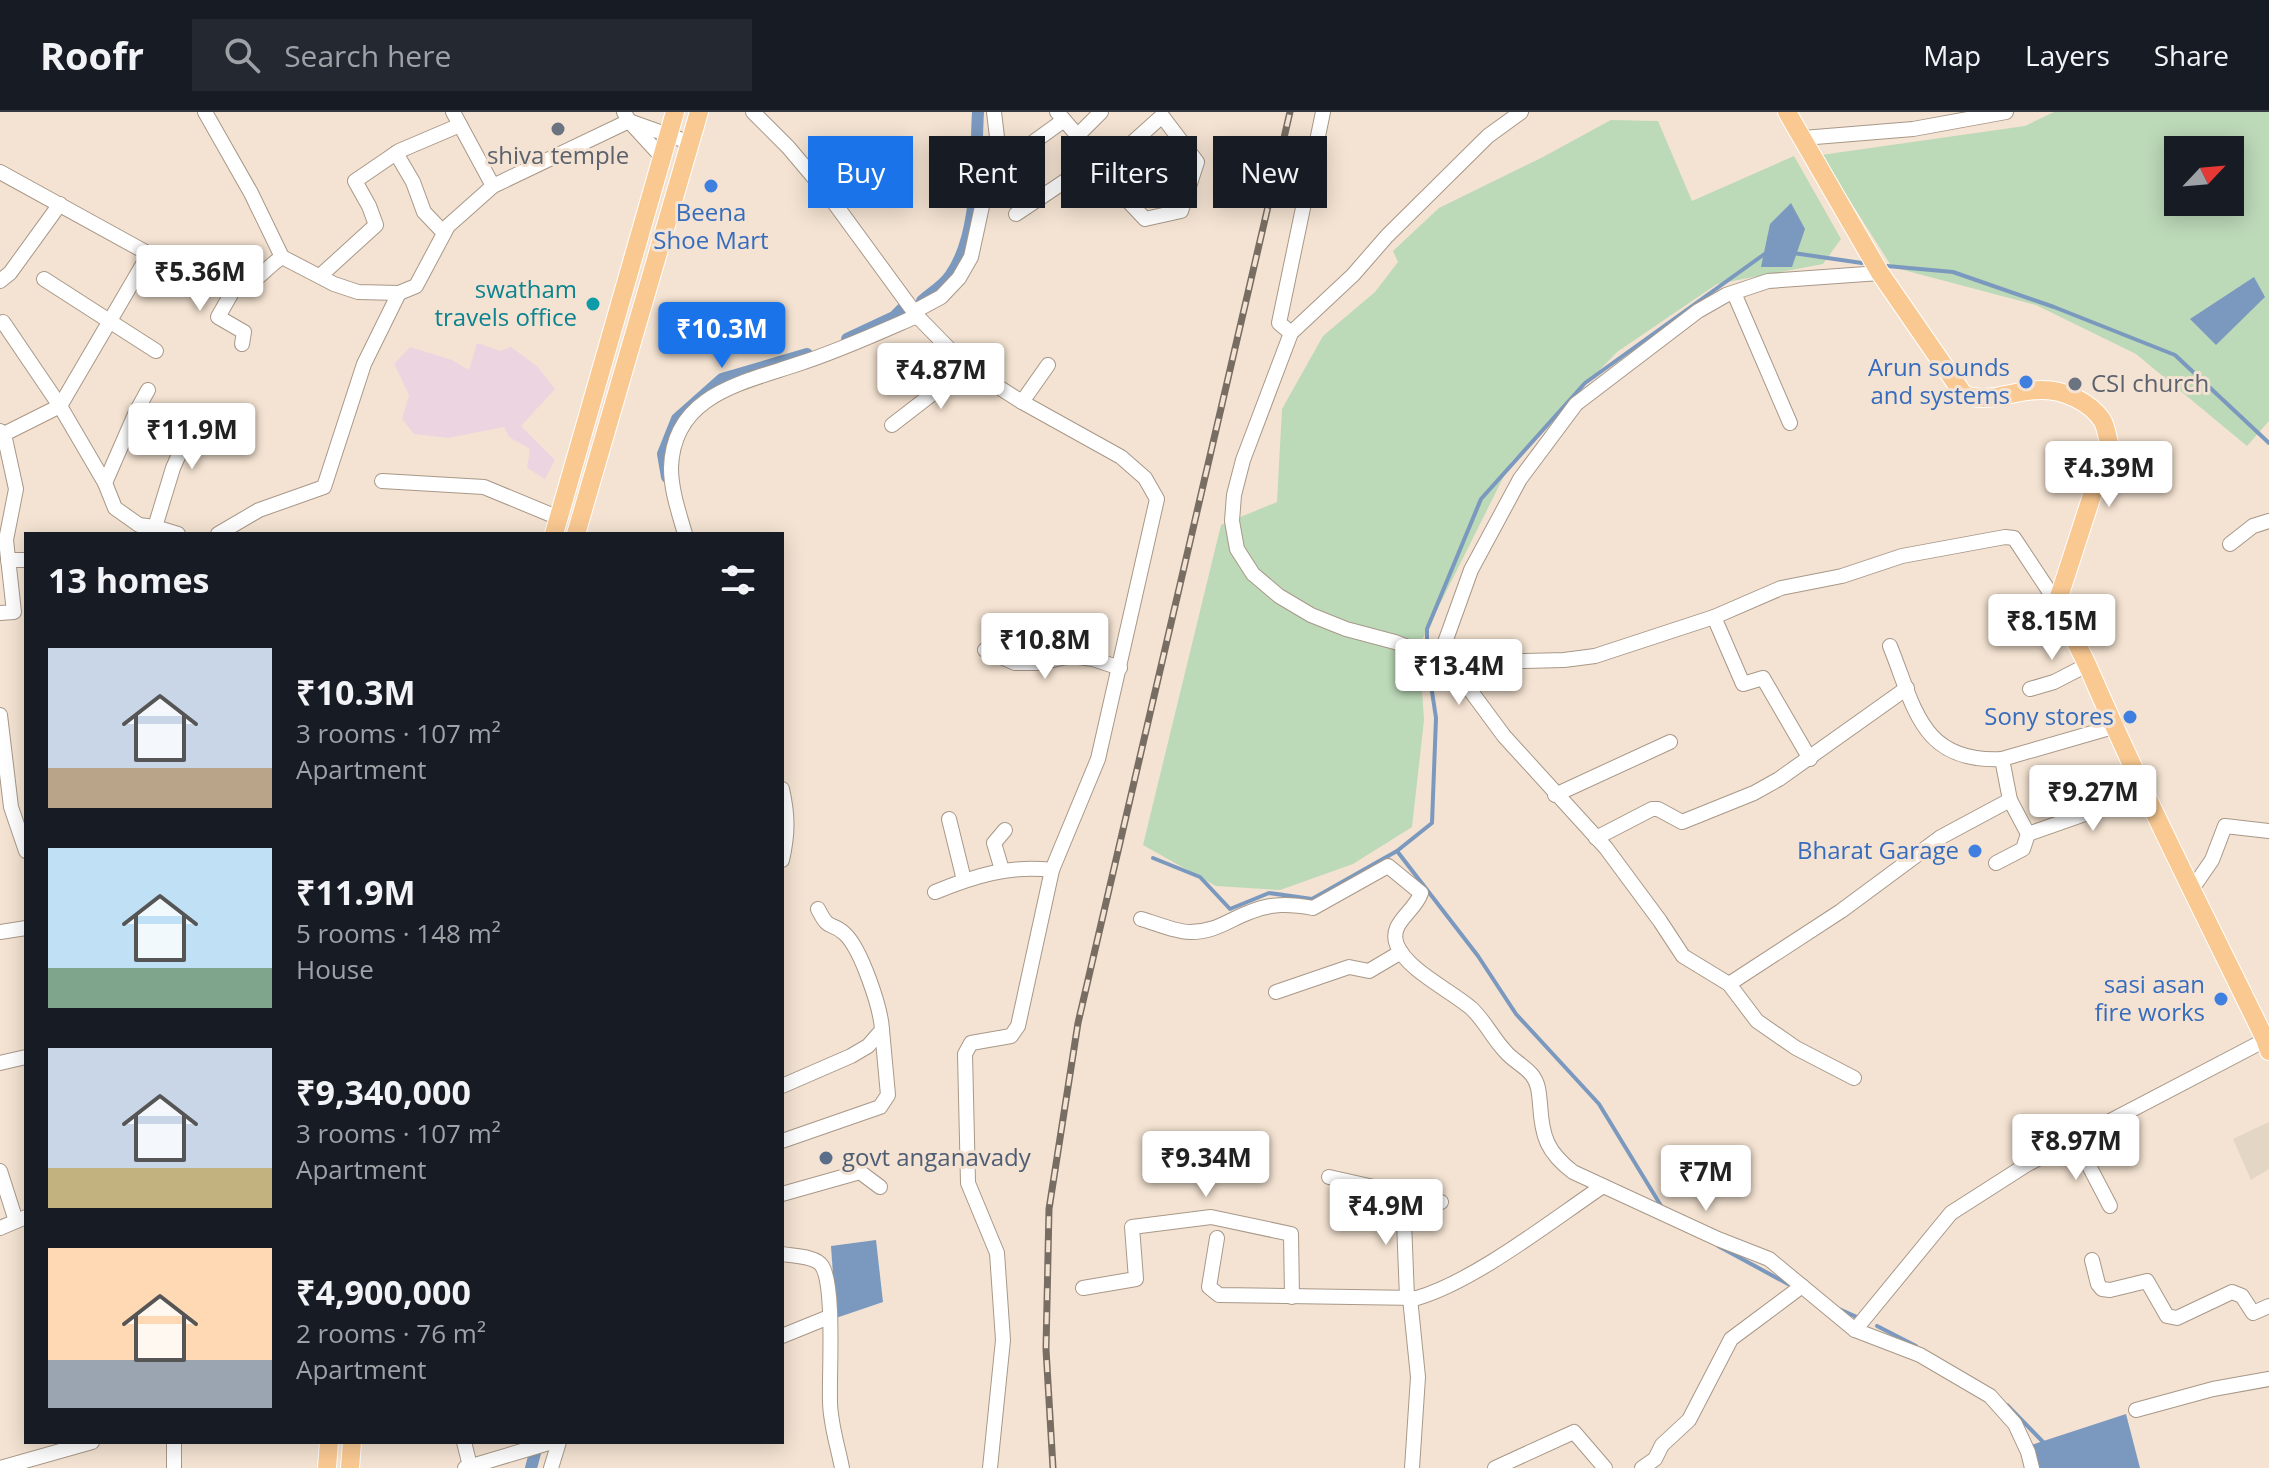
<!DOCTYPE html>
<meta charset="utf-8">
<style>
body{margin:0;font-family:"Open Sans",sans-serif;background:#242831;color:#f1f3f6;height:100vh;display:flex;flex-direction:column;font-size:30px;white-space:nowrap}
*{box-sizing:border-box;margin:0}
p{font-size:26px;color:#9ea1a6}
.icon{flex:none;width:44px;height:44px;fill:none;stroke:currentColor;stroke-width:2;stroke-linecap:round;stroke-linejoin:round}
.map{position:relative;flex:1;overflow:hidden}
.drawer{position:absolute;left:24px;top:420px;width:760px;height:912px;display:flex;flex-direction:column;background:#171b24;border-radius:0px;box-shadow:0 4px 20px #0003}
.drawer>*{flex:none}
.top-card{position:absolute;left:808px;top:24px;width:760px;height:72px;display:flex;gap:16px}
.needle{width:52px;rotate:64deg}
.buttons{position:absolute;left:2164px;top:24px;display:grid;gap:16px}
.buttons a{display:grid;place-items:center;width:80px;height:80px;border-radius:0px;background:#171b24;box-shadow:0 4px 20px #0003;font-size:40px}
.price{position:absolute;translate:-50% -68px;padding:0 18px;border-radius:8px;background:#fff;color:#222;font-size:26px;line-height:52px;filter:drop-shadow(0 2px 4px #0008)}
.price::after{content:'';position:absolute;left:50%;top:48px;width:24px;height:18px;margin-left:-12px;background:inherit;clip-path:polygon(0 0,100% 0,50% 100%)}
.price.active{background:#1a73e8;color:#fff}
ul{padding:0;list-style:none}
li{display:flex;align-items:center;gap:24px;height:200px;padding:0 24px}
li span{display:grid;place-items:center;flex:none;width:224px;height:160px;border-radius:0px;color:#555}
li>.icon{margin-inline-start:auto}
span .icon{width:96px;height:96px;fill:#fffc;stroke-width:1}
li b{font-size:34px}
h2{display:flex;justify-content:space-between;align-items:center;height:96px;padding:0 24px;font-size:34px}
.tag{padding:0 28px;border-radius:0px;background:#171b24;box-shadow:0 4px 20px #0003;font-size:28px;line-height:72px}
.tag.active{background:#1a73e8;color:#fff}
header{display:flex;align-items:center;gap:48px;box-sizing:border-box;height:112px;padding:0 40px;background:#171b24;border-bottom:2px solid #363941}
header strong{font-size:38px}
nav{display:flex;gap:44px;margin-inline-start:auto;font-size:28px}
.search{width:560px;height:72px;background:#242831;display:flex;align-items:center;gap:20px;box-sizing:border-box;padding:0 28px;border-radius:0px;color:#9ea1a6;font-size:30px}
.map>svg:first-child{display:block}
.industrial{fill:#ecd5e1}
.education{fill:#e3d6c4}
.green{fill:#bcd9b8;fill-rule:evenodd}
.water{fill:#7b99bf}
.lines{fill:none;stroke-linecap:round;stroke-linejoin:round}
.stream{stroke:#7b99bf;stroke-width:4}
.canal{stroke:#7b99bf;stroke-width:12}
.minor-casing{stroke:#a89888;stroke-width:16}
.major-casing{stroke:#fff;stroke-width:20}
.minor{stroke:#fff;stroke-width:14}
.major{stroke:#fac992;stroke-width:18}
.rail-casing{stroke:#776d63;stroke-width:7}
.rail{stroke:#f4e3d2;stroke-width:4;stroke-dasharray:12;stroke-linecap:butt}
.worship-dot{fill:#6b7280;stroke:#f4e3d2;stroke-width:3}
.shop-dot{fill:#3f7fe0;stroke:#f4e3d2;stroke-width:3}
.culture-dot{fill:#0f9aa8;stroke:#f4e3d2;stroke-width:3}
.service-dot{fill:#5c6f8a;stroke:#f4e3d2;stroke-width:3}
.labels{text-anchor:middle;stroke-width:6;stroke-linejoin:round;paint-order:stroke}
.worship-label{font-size:24px;fill:#5b616d;stroke:#f4e3d2}
.shop-label{font-size:24px;fill:#366cbe;stroke:#f4e3d2;text-anchor:end}
.culture-label{font-size:24px;fill:#0d838f;stroke:#f4e3d2;text-anchor:end}
.service-label{font-size:24px;fill:#4e5e75;stroke:#f4e3d2;text-anchor:start}
</style>
<header>
<strong>Roofr</strong>
<div class="search"><svg class="icon" aria-label="search" viewBox="0 0 24 24"><circle cx="10" cy="10" r="6"/><path d="M15 15l6 6"/></svg>Search here</div>
<nav><a>Map</a><a>Layers</a><a>Share</a></nav>
</header>
<div class="map">
<svg width="2269" height="1356" viewBox="0 0 2269 1356">
<rect width="100%" height="100%" fill="#f4e3d2"/>
<path class="industrial" d="M477 231 500 239 511 235 537 254 555 277 521 314 555 348 545 367 527 356 530 337 509 325 504 315 448 326 414 322 402 307 409 283 394 252 410 235 452 248 469 258Z"/>
<path class="education" d="M2269 1010V1057L2251 1068 2233 1027Z"/>
<g class="green">
<path d="M2054 0H2269V309L2247 334 2136 242 2036 193 1892 155 1821 43 2025 14ZM2178 38H2230V90H2178Z"/>
<path d="M1611 8 1658 9 1692 89 1794 44 1841 127 1823 152 1717 172 1617 240 1511 350 1419 534 1424 608 1412 715 1353 752 1280 778 1216 774 1143 733 1221 413 1277 390 1282 297 1323 224 1375 180 1398 150 1393 139 1439 96 1543 45Z"/>
</g>
<g class="water">
<path d="M1791 91 1805 117 1792 155H1761L1770 112Z"/>
<path d="M2254 165 2265 185 2216 233 2190 207Z"/>
<path d="M876 1128 883 1190 836 1206 831 1134Z"/>
<path d="M2126 1302 2140 1356H2035L2031 1333Z"/>
</g>
<g class="lines">
<g class="stream">
<path d="M1793 141 1862 151"/>
<path d="M1887 154 1953 160 2054 195 2175 243 2269 331"/>
<path d="M1427 532V517L1481 387 1585 271 1766 141"/>
<path d="M1397 739 1478 844 1516 902 1599 992 1663 1097"/>
<path d="M1153 746 1200 765 1230 797 1269 781 1312 787 1397 739 1432 711 1436 606 1428 553"/>
<path d="M1718 1134 1788 1172"/>
<path d="M1839 1197 1859 1206"/>
<path d="M1877 1214 1916 1234"/>
<path d="M2007 1293 2045 1332"/>
</g>
<g class="canal">
<path d="M922 189C931 181 943 174 950 164 980 122 975 50 978 0"/>
<path d="M847 227 894 205 903 196"/>
<path d="M667 365 663 342 677 307 722 267 807 242"/>
<path d="M531 1356 538 1330"/>
</g>
<g class="minor-casing">
<g id="minor">
<path d="M205 0 251 81 282 145"/>
<path d="M453 0 493 74"/>
<path d="M624 0 629 9 662 45"/>
<path d="M753 0 788 35 827 81 917 204 967 255 1022 290 1121 345 1145 366 1157 387 1098 647 1052 758 1018 914 1011 924 971 931 965 942 968 1071 997 1141 1003 1228 990 1356"/>
<path d="M1521 0 1488 24 1387 124 1353 163 1291 221 1243 348 1234 383 1232 409 1237 437 1253 462 1279 484 1311 503 1346 517 1395 530 1439 547 1456 559 1504 624 1606 736 1660 809 1683 844 1729 872"/>
<path d="M1078 23 1101 0"/>
<path d="M1803 26 1913 17 2006 0"/>
<path d="M396 41 413 70 424 100 444 121"/>
<path d="M1010 47 1064 8"/>
<path d="M0 60 149 142 229 175C255 177 263 157 282 145L334 172 358 180 399 181 416 174 448 114 493 74 629 9 691 31"/>
<path d="M1016 102 1098 47 1112 49 1162 4 1197 50 1181 99 1145 107 1113 73 1098 47 1057 0"/>
<path d="M320 164 376 113 369 94 355 69 399 39 460 13"/>
<path d="M44 167 156 239"/>
<path d="M0 169 10 161 60 92"/>
<path d="M235 175 218 205 244 220 242 232"/>
<path d="M1734 181 1790 311"/>
<path d="M915 199 941 185 959 166 971 145 997 25 994 0"/>
<path d="M3 210 60 294 105 371 115 396 139 413 155 415V422"/>
<path d="M1291 221 1279 211 1323 0"/>
<path d="M1022 290 1048 253"/>
<path d="M892 313 967 255"/>
<path d="M0 319 4 322 16 377 6 428 14 500 0 501"/>
<path d="M4 322 60 294 149 142"/>
<path d="M382 369 484 375 559 406"/>
<path d="M105 371 136 300 148 278"/>
<path d="M178 422 155 415 173 356 196 304"/>
<path d="M218 422 259 398 324 375 364 252 399 181"/>
<path d="M685 422C679 401 671 378 671 356 673 283 742 271 798 252 839 239 878 221 917 204"/>
<path d="M2230 432 2253 414 2269 409"/>
<path d="M8 448H26"/>
<path d="M1890 534C1915 596 1921 651 2002 647"/>
<path d="M985 538 1015 551H1038L1072 544 1093 547 1120 556"/>
<path d="M1439 547 1471 458 1520 367 1576 292 1698 199 1726 183 1768 169 1880 161"/>
<path d="M1461 566 1521 549 1564 548 1595 544 1714 505"/>
<path d="M2030 577 2054 570 2087 553"/>
<path d="M0 603 11 695 26 739"/>
<path d="M1810 647 1763 566 1743 572 1714 505 1781 476 1842 464 1902 444 2005 425 2014 426 2057 491"/>
<path d="M782 677C788 703 788 722 782 748"/>
<path d="M1555 683 1670 630"/>
<path d="M949 707 964 768"/>
<path d="M2028 722 2145 681"/>
<path d="M1596 726 1652 697H1658L1682 710 1754 681 1779 667 1907 576"/>
<path d="M1996 751 2023 737 2028 722 2010 688"/>
<path d="M1002 758 994 731 1005 718"/>
<path d="M2192 777 2212 748 2225 714 2269 719"/>
<path d="M935 780C974 764 1009 753 1052 758"/>
<path d="M1141 807C1156 811 1175 820 1190 820 1216 820 1228 808 1250 800 1271 791 1291 792 1313 796L1388 754 1421 781C1415 800 1388 811 1397 833 1407 858 1450 878 1471 896 1485 909 1492 925 1505 939 1512 948 1525 954 1532 963 1539 972 1539 982 1540 992 1542 1025 1547 1040 1573 1060L1718 1127 1769 1147 1855 1218 1920 1243 1990 1284 2015 1312 2028 1340 2032 1356"/>
<path d="M0 820 26 816"/>
<path d="M1276 880 1349 855 1369 859 1401 840"/>
<path d="M0 951 26 945"/>
<path d="M1854 966 1796 936 1757 909 1729 872 1841 799 1941 725 2010 688 2002 647 2113 615"/>
<path d="M782 974 851 944 868 934 882 918C881 896 861 837 845 822 830 808 830 821 818 797"/>
<path d="M2075 1027 2110 1094"/>
<path d="M782 1029 880 995 888 983 882 918"/>
<path d="M0 1059 16 1109"/>
<path d="M1329 1065 1441 1090"/>
<path d="M782 1082 860 1060 880 1075"/>
<path d="M1403 1083 1407 1186"/>
<path d="M0 1116 26 1105"/>
<path d="M1217 1126 1209 1175 1219 1183 1417 1186C1475 1169 1551 1109 1603 1074"/>
<path d="M782 1142C793 1144 816 1144 822 1154 835 1174 829 1263 830 1289 830 1311 838 1335 842 1356"/>
<path d="M2092 1148 2098 1172 2102 1177 2110 1178 2147 1169 2167 1204 2177 1206 2232 1180 2242 1184 2253 1201 2269 1194"/>
<path d="M1083 1176 1136 1167 1132 1115 1211 1105 1291 1122 1292 1185"/>
<path d="M1410 1186 1418 1265 1412 1356"/>
<path d="M1855 1218 1951 1101 2026 1053 2269 926"/>
<path d="M782 1224 829 1205"/>
<path d="M2136 1298 2213 1277 2269 1267"/>
<path d="M464 1330 470 1354"/>
<path d="M0 1356 92 1330"/>
<path d="M174 1356V1330"/>
<path d="M465 1356 552 1330"/>
<path d="M551 1356 559 1330"/>
<path d="M1495 1356 1574 1320 1605 1356"/>
<path d="M1642 1356 1655 1347 1662 1333 1689 1308 1731 1227 1802 1174"/>
</g>
</g>
<g class="major-casing">
<g id="major">
<path d="M1787 0 1880 161 1964 283C1992 292 2015 277 2043 278 2064 278 2090 290 2102 308 2106 314 2107 324 2109 331L2057 491C2066 514 2079 534 2089 557 2143 682 2205 804 2265 927L2269 939"/>
<path d="M554 422 675 0"/>
<path d="M576 422 699 0"/>
<path d="M327 1356 329 1330"/>
<path d="M350 1356 352 1330"/>
</g>
</g>
<use href="#minor" class="minor"/>
<use href="#major" class="major"/>
<g class="rail-casing">
<path id="rail" d="M1053 1356 1046 1237 1049 1097 1078 911 1290 0"/>
</g>
<use href="#rail" class="rail"/>
</g>
<g class="worship-dot">
<circle cx="558" cy="17" r="8"/>
<circle cx="2075" cy="272" r="8"/>
</g>
<g class="shop-dot">
<circle cx="711" cy="74" r="8"/>
<circle cx="2026" cy="270" r="8"/>
<circle cx="2130" cy="605" r="8"/>
<circle cx="1975" cy="739" r="8"/>
<circle cx="2221" cy="887" r="8"/>
</g>
<circle class="culture-dot" cx="593" cy="192" r="8"/>
<circle class="service-dot" cx="826" cy="1046" r="8"/>
<g class="labels">
<g class="worship-label">
<text x="558" y="52">shiva temple</text>
<text x="2091" y="280" text-anchor="start">CSI church</text>
</g>
<g class="shop-label">
<text x="711" y="109" text-anchor="middle">Beena<tspan x="711" dy="28">Shoe Mart</tspan></text>
<text x="2010" y="264">Arun sounds<tspan x="2010" dy="28">and systems</tspan></text>
<text x="2114" y="613">Sony stores</text>
<text x="1959" y="747">Bharat Garage</text>
<text x="2205" y="881">sasi asan<tspan x="2205" dy="28">fire works</tspan></text>
</g>
<g class="culture-label">
<text x="577" y="186">swatham<tspan x="577" dy="28">travels office</tspan></text>
</g>
<g class="service-label">
<text x="842" y="1054">govt anganavady</text>
</g>
</g>
</svg>
<div class="buttons">
<a><svg class="needle" viewBox="-14 -14 28 28"><path d="M0-13l5 13h-10z" fill="#e53935"/><path d="M0 13l5-13h-10z" fill="#9ea1a6"/></svg></a>
</div>
<b class="price" style="left:200px;top:201px">₹5.36M</b>
<b class="price active" style="left:722px;top:258px">₹10.3M</b>
<b class="price" style="left:941px;top:299px">₹4.87M</b>
<b class="price" style="left:192px;top:359px">₹11.9M</b>
<b class="price" style="left:2109px;top:397px">₹4.39M</b>
<b class="price" style="left:2052px;top:550px">₹8.15M</b>
<b class="price" style="left:1045px;top:569px">₹10.8M</b>
<b class="price" style="left:1459px;top:595px">₹13.4M</b>
<b class="price" style="left:2093px;top:721px">₹9.27M</b>
<b class="price" style="left:2076px;top:1070px">₹8.97M</b>
<b class="price" style="left:1206px;top:1087px">₹9.34M</b>
<b class="price" style="left:1706px;top:1101px">₹7M</b>
<b class="price" style="left:1386px;top:1135px">₹4.9M</b>
<div class="top-card">
<a class="tag active">Buy</a>
<a class="tag">Rent</a>
<a class="tag">Filters</a>
<a class="tag">New</a>
</div>
<section class="drawer">
<h2>13 homes<svg class="icon" aria-label="filters" viewBox="0 0 24 24"><path d="M4 7h16M4 17h16"/><circle cx="9" cy="7" r="2"/><circle cx="15" cy="17" r="2"/></svg></h2>
<ul>
<li><span style="background:linear-gradient(#c9d6e8 75%,#b9a48a 0)"><svg class="icon" aria-label="home" viewBox="0 0 24 24"><path d="M3 11l9-7 9 7M6 9v11h12V9"/></svg></span><div><b>₹10.3M</b><p>3 rooms · 107 m²</p><p>Apartment</p></div></li>
<li><span style="background:linear-gradient(#bfe0f5 75%,#7fa58c 0)"><svg class="icon" aria-label="home" viewBox="0 0 24 24"><path d="M3 11l9-7 9 7M6 9v11h12V9"/></svg></span><div><b>₹11.9M</b><p>5 rooms · 148 m²</p><p>House</p></div></li>
<li><span style="background:linear-gradient(#c9d6e8 75%,#c2b280 0)"><svg class="icon" aria-label="home" viewBox="0 0 24 24"><path d="M3 11l9-7 9 7M6 9v11h12V9"/></svg></span><div><b>₹9,340,000</b><p>3 rooms · 107 m²</p><p>Apartment</p></div></li>
<li><span style="background:linear-gradient(#ffd9b3 70%,#9aa5b1 0)"><svg class="icon" aria-label="home" viewBox="0 0 24 24"><path d="M3 11l9-7 9 7M6 9v11h12V9"/></svg></span><div><b>₹4,900,000</b><p>2 rooms · 76 m²</p><p>Apartment</p></div></li>
</ul>
</section>
</div>
